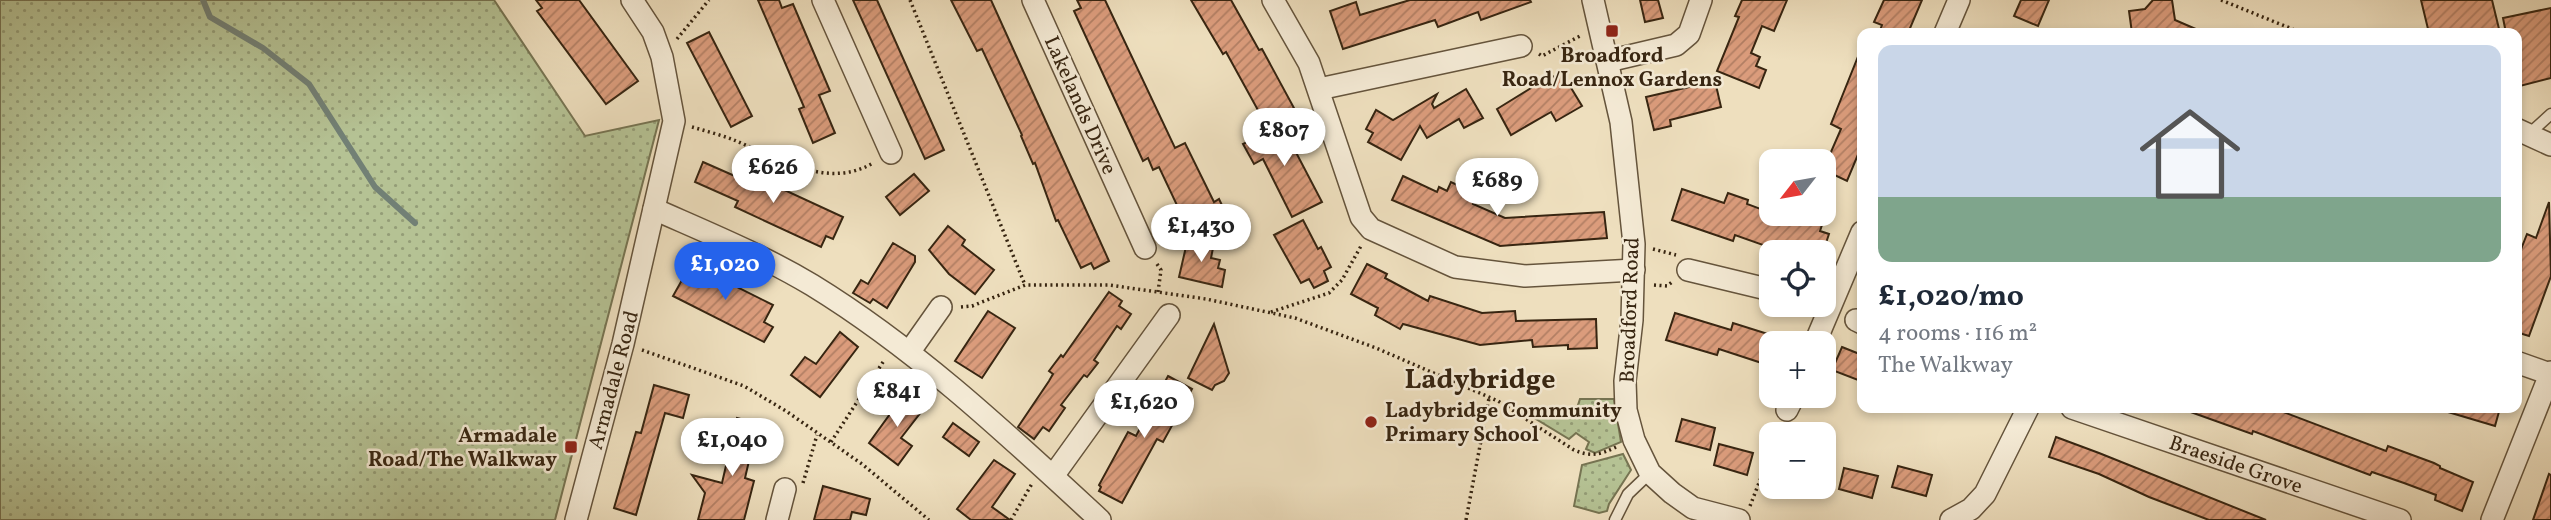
<!DOCTYPE html>
<meta charset="utf-8">
<style>
body{margin:0;font-family:Vollkorn,serif;background:#f6f6f7;color:#1f2937;height:100vh;display:flex;flex-direction:column;font-size:26px;white-space:nowrap}
*{box-sizing:border-box;margin:0}
p{font-size:23px;color:#747a83}
.icon{flex:none;width:38px;height:38px;fill:none;stroke:currentColor;stroke-width:2;stroke-linecap:round;stroke-linejoin:round}
.map{position:relative;flex:1;overflow:hidden}
.sheet{position:absolute;left:1857px;top:28px;width:665px;height:385px;display:flex;flex-direction:column;background:#fff;border-radius:14px;box-shadow:0 4px 10px #0003}
.sheet>*{flex:none}
.needle{width:46px;rotate:239deg}
.tools{position:absolute;left:1759px;top:149px;display:grid;gap:14px}
.tools a{display:grid;place-items:center;width:77px;height:77px;border-radius:14px;background:#fff;box-shadow:0 4px 10px #0003;font-size:35px}
.price{position:absolute;translate:-50% -60px;padding:0 16px;border-radius:24px;background:#fff;color:#222;font-size:23px;line-height:46px;filter:drop-shadow(0 2px 4px #0008)}
.price::after{content:'';position:absolute;left:50%;top:42px;width:21px;height:16px;margin-left:-10px;background:inherit;clip-path:polygon(0 0,100% 0,50% 100%)}
.price.active{background:#2563eb;color:#fff}
ul{padding:0;list-style:none}
li{display:grid;align-content:center;gap:14px;height:371px;padding:0 21px}
li span{display:grid;place-items:center;height:217px;border-radius:14px;color:#555}
li>.icon{margin-inline-start:auto}
span .icon{width:126px;height:126px;fill:#fffc;stroke-width:1}
li b{font-size:30px}
.map>svg:first-child{display:block}
.grass{fill:url(#grass-dots);stroke:#767452;stroke-width:2}
.lines{fill:none;stroke-linecap:round;stroke-linejoin:round}
.stream{stroke:#728075;stroke-width:6}
.building{fill:url(#building-hatch);stroke:#372511;stroke-width:2}
.lane-casing{stroke:#65543c;stroke-width:13}
.street-casing{stroke:#65543c;stroke-width:24}
.path{stroke:#372511;stroke-width:3.5;stroke-dasharray:2 3.5;stroke-linecap:butt}
.lane{stroke:#f4ead5;stroke-width:10}
.street{stroke:#f4ead5;stroke-width:21}
.poi-dot{fill:#8f2418;stroke:#f4ead5;stroke-width:2.5}
.labels{text-anchor:middle;stroke-width:5;stroke-linejoin:round;paint-order:stroke}
.poi-label{font-size:21px;font-weight:bold;fill:#372511;stroke:#f4ead5}
.street-label{font-size:21px;fill:#372511;stroke:#f4ead5}
.district-label{font-size:28px;font-weight:bold;fill:#372511;stroke:#f4ead5}
</style>
<div class="map">
<svg width="2551" height="520" viewBox="0 0 2551 520">
<defs>
<pattern id="grass-dots" width="8" height="8" patternUnits="userSpaceOnUse" patternTransform="scale(1.75)"><rect width="8" height="8" fill="#b5c294"/><path d="M2 2h.1M6 6h.1" fill="none" stroke="#949d77" stroke-width="1.8" stroke-linecap="round"/></pattern>
<pattern id="building-hatch" width="6" height="6" patternUnits="userSpaceOnUse" patternTransform="scale(1.75)"><rect width="6" height="6" fill="#db9c7c"/><path d="M-1 1l2-2M0 6l6-6M5 7l2-2" fill="none" stroke="#b27f64"/></pattern>
</defs>
<rect width="100%" height="100%" fill="#eedfbe"/>
<filter id="stains"><feTurbulence type="fractalNoise" baseFrequency=".00286" numOctaves="4"/><feColorMatrix values="0 0 0 0 .2 0 0 0 0 .09 0 0 0 0 .02 0 0 0 .5 -.17"/></filter>
<radialGradient id="worn" r=".72"><stop offset=".6" stop-color="#630" stop-opacity="0"/><stop offset="1" stop-color="#630" stop-opacity=".3"/></radialGradient>
<g class="grass">
<path d="M0 0H494L585 136 659 120 555 520H0Z"/>
<path d="M1580 399H1614L1621 442 1595 453 1586 449 1589 442 1576 433 1569 439 1531 416 1557 414 1577 408Z"/>
<path d="M1623 454 1631 470 1609 504 1607 511 1599 513 1574 506 1582 465Z"/>
</g>
<g class="lines">
<path class="stream" d="M203 0 210 17 263 48 309 84 375 187 415 223"/>
</g>
<g class="building">
<path d="M536 0H579L638 81 606 104 537 11 542 8Z"/>
<path d="M758 0H779L782 8 793 4 830 91 819 95 835 133 813 143 799 109 804 107Z"/>
<path d="M853 0H877L944 150 925 159Z"/>
<path d="M951 0H991L1109 261 1094 269 1091 263 1081 268 1058 220 1056 221 1035 163 1033 164 1021 136 1022 135 982 49 977 51Z"/>
<path d="M1077 0H1105L1175 148 1185 143 1214 202 1219 199 1228 218 1191 235 1159 167 1153 170 1148 158 1143 161 1074 11 1081 8Z"/>
<path d="M1191 0H1231L1259 50 1262 49 1294 108 1265 123 1226 52 1223 54Z"/>
<path d="M1410 0H1530L1531 2 1481 20 1478 12 1438 27 1435 20 1343 49 1330 11 1356 2 1360 15Z"/>
<path d="M1640 0H1658L1663 18 1645 22Z"/>
<path d="M1742 0H1787L1774 31 1762 26 1751 53 1760 57 1756 66 1766 70 1759 88 1717 71 1739 17 1735 16Z"/>
<path d="M1884 0H1922L1908 33H1879L1882 25 1874 22Z"/>
<path d="M2021 0H2049L2038 26 2014 16Z"/>
<path d="M2153 0H2172L2175 20 2205 33H2132L2129 11 2145 9Z"/>
<path d="M2421 0H2492L2500 33H2429Z"/>
<path d="M2551 8V78L2516 87V33H2506L2503 18Z"/>
<path d="M709 32 752 116 731 127 687 43Z"/>
<path d="M1861 49 1862 145 1847 181 1824 170V168L1841 129 1831 124Z"/>
<path d="M1562 73 1582 106 1556 121 1551 112 1511 135 1497 109 1552 75 1554 78Z"/>
<path d="M1715 81 1721 107 1670 120 1671 126 1654 130 1646 97Z"/>
<path d="M1466 89 1483 118 1464 128 1459 119 1427 138 1420 126 1401 160 1368 142 1373 133 1366 129 1376 110 1393 120 1437 94 1432 104 1434 108Z"/>
<path d="M1279 120 1322 202 1292 217 1263 159 1254 164 1243 144 1254 139 1252 134Z"/>
<path d="M703 162 746 181 750 174 843 217 833 239 826 236 821 247 735 207 738 201 695 182Z"/>
<path d="M914 174 929 191 900 215 886 197Z"/>
<path d="M1403 176 1437 192 1439 187 1447 191 1451 182 1477 194 1473 204 1505 218 1604 212 1607 238 1500 246 1392 200Z"/>
<path d="M1682 189 1724 203 1728 193 1748 200 1747 204 1798 223 1802 214 1824 219 1820 231 1829 234 1823 252H1783L1735 235 1733 241 1672 220Z"/>
<path d="M2549 202 2551 276 2529 336 2516 332V262L2527 234 2536 238Z"/>
<path d="M1303 220 1318 249 1321 247 1331 267 1324 271 1328 281 1314 288 1309 279 1301 283 1274 235Z"/>
<path d="M948 226 965 240 962 245 994 270 975 294 949 274 929 250Z"/>
<path d="M1188 238 1214 243 1211 258 1220 260 1218 268 1225 270 1222 287 1179 277Z"/>
<path d="M893 243 915 256V262L887 308 873 299 870 303 853 293 861 280 868 284Z"/>
<path d="M691 264 773 305 764 322 773 327 764 342 673 296Z"/>
<path d="M1367 264 1387 274 1385 278 1428 301 1430 296 1482 313 1515 311 1516 321 1596 319 1597 348 1568 349V345L1533 347 1532 340 1480 345 1403 324 1400 329 1375 315 1378 308 1351 294Z"/>
<path d="M1109 292 1122 301 1119 306 1131 314 1121 329 1117 326 1094 360 1098 363 1087 377 1084 375 1061 405 1065 408 1049 431 1043 427 1034 439 1018 427 1049 381 1053 374 1049 371 1061 355 1063 357Z"/>
<path d="M988 311 1015 328 982 378 955 361Z"/>
<path d="M1675 313 1731 330 1733 323 1771 335V366L1719 349 1717 355 1666 340Z"/>
<path d="M1214 324 1229 373 1224 381 1215 385 1212 390 1188 378Z"/>
<path d="M840 332 858 347 820 397 791 375 805 357 816 364Z"/>
<path d="M1842 347 1862 355V370L1858 380 1832 370Z"/>
<path d="M1168 376 1192 389 1163 442 1157 439 1122 503 1099 491 1101 487 1099 485 1128 432 1136 436Z"/>
<path d="M654 385 689 395 683 418 665 413 636 515 614 508 636 432 641 433Z"/>
<path d="M906 392 925 407 901 438 912 446 898 465 869 443Z"/>
<path d="M2185 408H2273L2386 451 2388 446 2434 463 2440 466V468L2473 482 2462 511 2435 500 2436 495 2404 483 2372 472 2370 475 2253 431 2252 434 2185 410Z"/>
<path d="M2449 408H2500L2495 426 2448 412Z"/>
<path d="M737 418 759 424 757 431H761L757 449 752 448 745 478 754 481 744 520H698L705 493 692 475 722 483Z"/>
<path d="M1682 419 1715 428 1710 450 1676 441Z"/>
<path d="M953 423 979 442 969 456 943 437Z"/>
<path d="M2056 437 2099 453 2266 520H2209L2149 497 2099 474 2049 457Z"/>
<path d="M1719 444 1753 453 1747 475 1714 465Z"/>
<path d="M994 460 1015 474 992 507 1010 520H971L957 509Z"/>
<path d="M1898 466 1932 475 1926 496 1892 487Z"/>
<path d="M1844 468 1878 476 1872 498 1839 489Z"/>
<path d="M2549 474 2551 475V520H2533Z"/>
<path d="M823 486 870 499 866 515 852 512 850 520H814Z"/>
</g>
<g class="lines">
<g class="lane-casing">
<g id="lane">
<path d="M2529 134 2551 114"/>
<path d="M1615 520 1628 494 1650 473"/>
</g>
</g>
<g class="street-casing">
<g id="street">
<path d="M823 0 891 153"/>
<path d="M1033 0 1145 248"/>
<path d="M1273 0 1309 63 1361 217 1371 229 1455 267 1525 276 1634 270"/>
<path d="M1593 0 1621 122 1634 244 1632 320 1625 381 1626 410 1634 440 1650 473 1672 493 1693 508 1739 520"/>
<path d="M1945 33 1959 0"/>
<path d="M1608 61 1676 45 1689 34 1701 0"/>
<path d="M1319 89 1521 46"/>
<path d="M2516 129 2551 145"/>
<path d="M654 209C708 233 762 255 812 285 918 350 1009 436 1100 520"/>
<path d="M1688 270 1771 290"/>
<path d="M1856 320 1862 323"/>
<path d="M1815 343 1862 232"/>
<path d="M910 351 941 307"/>
<path d="M2516 362 2550 374"/>
<path d="M2072 408 2400 520"/>
<path d="M1787 410 1794 396"/>
<path d="M1053 476 1169 315"/>
<path d="M576 520 623 344 674 121 662 57 653 32 632 0"/>
<path d="M777 520 785 489"/>
<path d="M1951 520 1971 509 1985 494 2028 408"/>
<path d="M2492 520 2551 372"/>
</g>
</g>
<g class="path">
<path d="M910 0 1025 285"/>
<path d="M2221 0 2302 33"/>
<path d="M677 39 709 0"/>
<path d="M1539 54 1542 56 1582 35"/>
<path d="M692 127C706 131 721 135 734 140 778 158 827 190 873 163"/>
<path d="M1653 249 1676 255"/>
<path d="M1157 264 1161 270 1158 292"/>
<path d="M1654 285 1667 286 1672 282"/>
<path d="M961 307 972 306 1025 285H1109L1206 299 1295 318 1376 348 1498 401 1574 450C1591 457 1600 455 1616 447"/>
<path d="M1271 312 1329 293 1342 280 1361 246"/>
<path d="M642 350 744 386 786 411 862 464 929 520"/>
<path d="M831 442 885 359"/>
<path d="M803 483 817 435"/>
<path d="M1750 506 1771 452"/>
<path d="M1011 520 1033 482"/>
<path d="M1466 520 1489 398"/>
</g>
<use href="#lane" class="lane"/>
<use href="#street" class="street"/>
</g>
<g class="poi-dot">
<rect x="1605" y="24" width="14" height="14" rx="3.5"/>
<circle cx="1371" cy="422" r="7"/>
<rect x="564" y="440" width="14" height="14" rx="3.5"/>
</g>
<g class="labels">
<g class="poi-label">
<text x="1612" y="62">Broadford<tspan x="1612" dy="24">Road/Lennox Gardens</tspan></text>
<text x="1385" y="417" text-anchor="start">Ladybridge Community<tspan x="1385" dy="24">Primary School</tspan></text>
<text x="557" y="442" text-anchor="end">Armadale<tspan x="557" dy="24">Road/The Walkway</tspan></text>
</g>
<g class="street-label">
<text transform="translate(1081 105) rotate(66)" y="7">Lakelands Drive</text>
<text transform="translate(1629 310) rotate(-88)" y="7">Broadford Road</text>
<text transform="translate(613 380) rotate(-75)" y="7">Armadale Road</text>
<text transform="translate(2236 464) rotate(19)" y="7">Braeside Grove</text>
</g>
<g class="district-label">
<text x="1480" y="388">Ladybridge</text>
</g>
</g>
<rect width="100%" height="100%" filter="url(#stains)"/>
<rect width="100%" height="100%" fill="url(#worn)"/>
</svg>
<div class="tools">
<a><svg class="needle" viewBox="-14 -14 28 28"><path d="M0-13l5 13h-10z" fill="#e53935"/><path d="M0 13l5-13h-10z" fill="#747a83"/></svg></a>
<a><svg class="icon" aria-label="locate" viewBox="0 0 24 24"><circle cx="12" cy="12" r="6"/><path d="M12 2v4M12 18v4M2 12h4M18 12h4"/></svg></a>
<a>+</a>
<a>−</a>
</div>
<b class="price" style="left:1284px;top:168px">£807</b>
<b class="price" style="left:773px;top:205px">£626</b>
<b class="price" style="left:1497px;top:218px">£689</b>
<b class="price" style="left:1201px;top:264px">£1,430</b>
<b class="price active" style="left:725px;top:302px">£1,020</b>
<b class="price" style="left:897px;top:429px">£841</b>
<b class="price" style="left:1144px;top:440px">£1,620</b>
<b class="price" style="left:732px;top:478px">£1,040</b>
<section class="sheet">
<ul>
<li><span style="background:linear-gradient(#c9d6e8 70%,#7fa58c 0)"><svg class="icon" aria-label="home" viewBox="0 0 24 24"><path d="M3 11l9-7 9 7M6 9v11h12V9"/></svg></span><div><b>£1,020/mo</b><p>4 rooms · 116 m²</p><p>The Walkway</p></div></li>
</ul>
</section>
</div>
